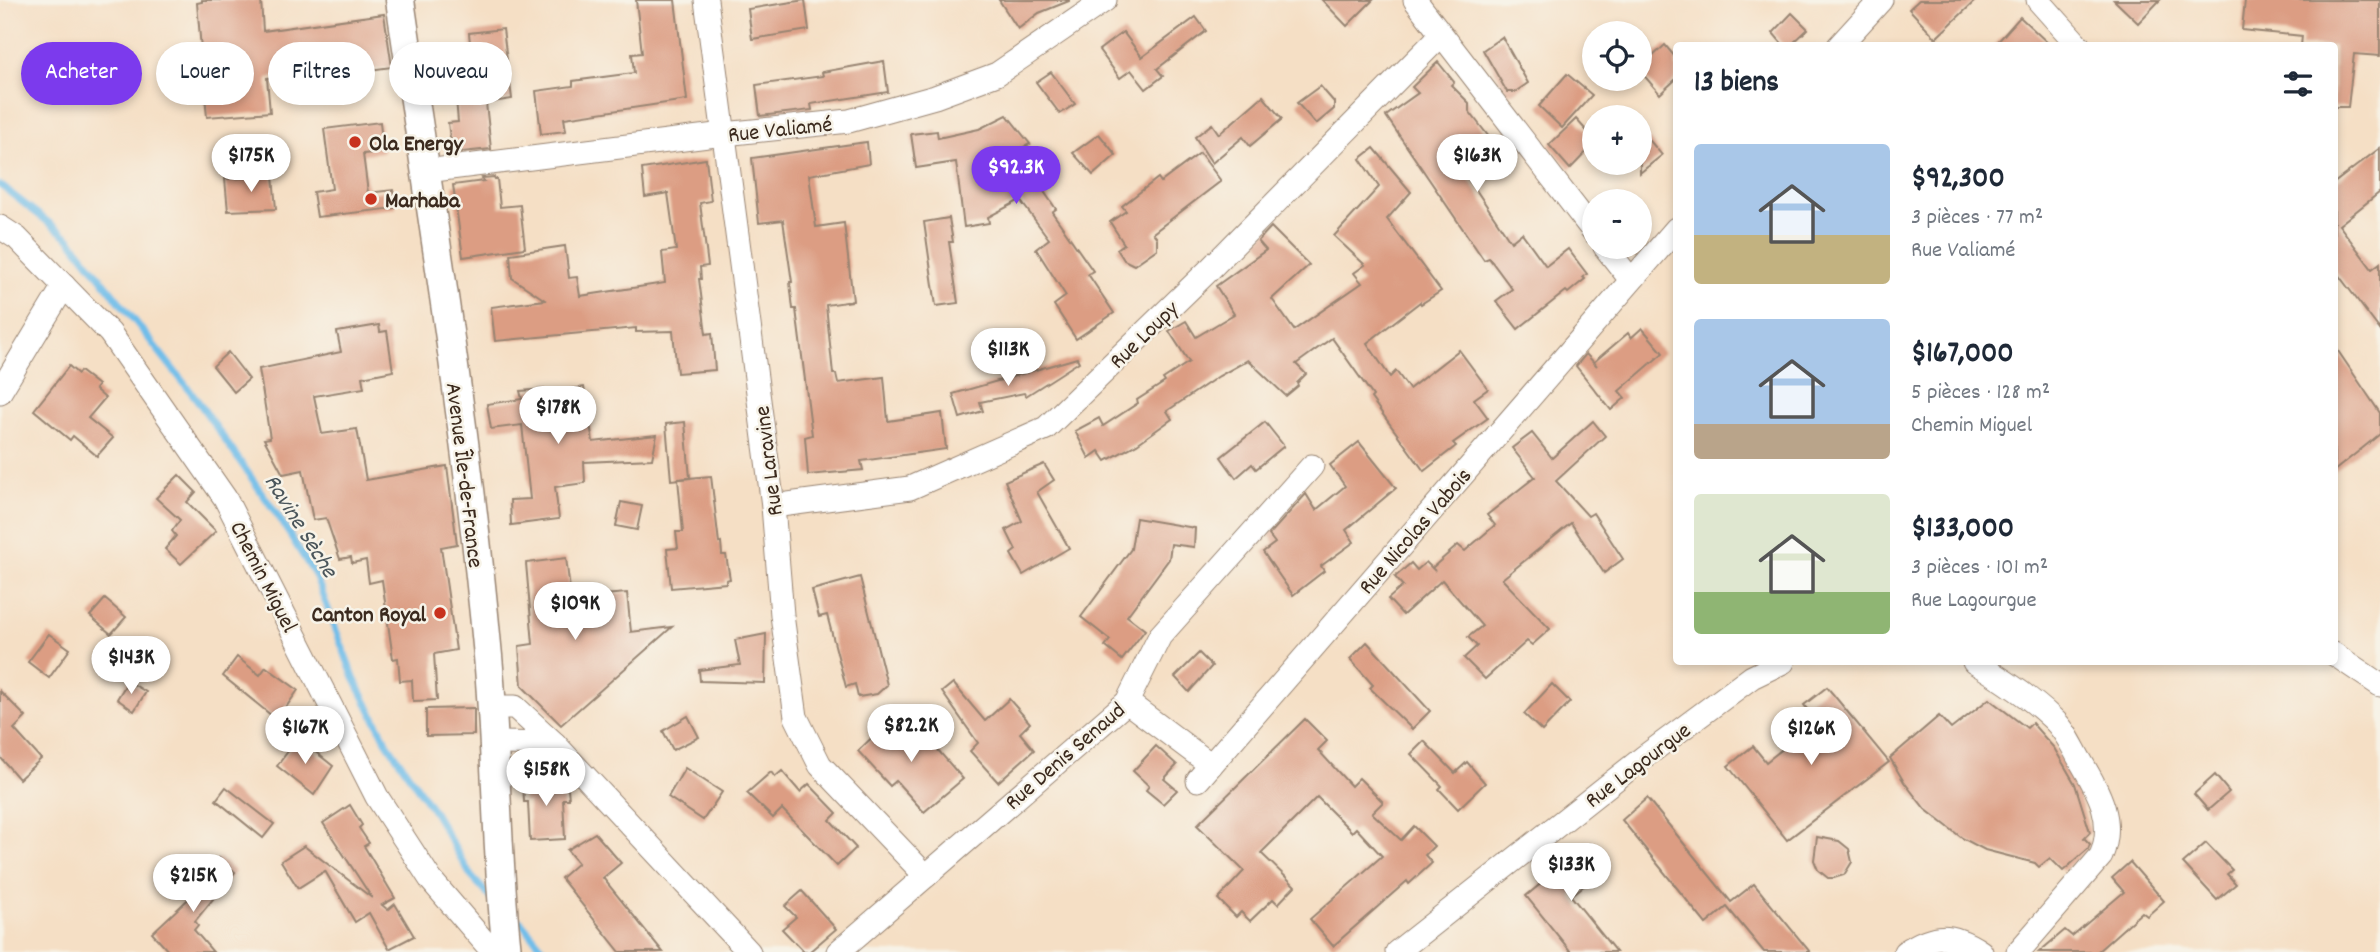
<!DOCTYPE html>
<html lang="fr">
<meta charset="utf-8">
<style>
body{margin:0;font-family:Dekko,sans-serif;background:#f6f6f7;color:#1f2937;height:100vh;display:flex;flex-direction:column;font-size:26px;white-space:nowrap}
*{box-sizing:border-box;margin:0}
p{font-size:23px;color:#747a83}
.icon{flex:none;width:38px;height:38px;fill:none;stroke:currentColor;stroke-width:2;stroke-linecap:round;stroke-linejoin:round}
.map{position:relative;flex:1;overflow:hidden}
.sheet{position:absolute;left:1673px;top:42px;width:665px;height:623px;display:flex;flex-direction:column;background:#fff;border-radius:7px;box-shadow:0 4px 10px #0003}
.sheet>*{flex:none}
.banner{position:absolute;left:21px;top:42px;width:665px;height:63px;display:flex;gap:14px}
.tools{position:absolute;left:1582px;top:21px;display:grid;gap:14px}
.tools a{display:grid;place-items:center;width:70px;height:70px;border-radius:50%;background:#fff;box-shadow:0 4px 10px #0003;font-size:35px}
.price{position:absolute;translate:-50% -60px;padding:0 16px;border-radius:24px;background:#fff;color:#222;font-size:23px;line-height:46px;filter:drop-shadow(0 2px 4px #0008)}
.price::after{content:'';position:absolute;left:50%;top:42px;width:21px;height:16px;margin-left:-10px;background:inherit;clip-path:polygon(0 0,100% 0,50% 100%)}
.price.selected{background:#7c3aed;color:#fff}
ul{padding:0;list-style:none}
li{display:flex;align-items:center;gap:21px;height:175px;padding:0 21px}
li span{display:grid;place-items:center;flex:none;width:196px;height:140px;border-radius:7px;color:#555}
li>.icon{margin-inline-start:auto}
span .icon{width:84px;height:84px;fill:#fffc;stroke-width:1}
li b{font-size:30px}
h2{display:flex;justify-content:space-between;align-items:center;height:84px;padding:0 21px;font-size:30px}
.pill{padding:0 24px;border-radius:32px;background:#fff;box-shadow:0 4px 10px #0003;font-size:24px;line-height:63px}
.pill.selected{background:#7c3aed;color:#fff}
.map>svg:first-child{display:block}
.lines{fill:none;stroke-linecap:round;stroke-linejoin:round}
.stream{stroke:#6fbde9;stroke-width:7}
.building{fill:#dc9d83}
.minor-casing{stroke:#988472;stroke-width:25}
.tertiary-casing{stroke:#988472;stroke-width:31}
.minor{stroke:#fff;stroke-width:23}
.tertiary{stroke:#fff;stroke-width:28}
.poi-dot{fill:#c8321e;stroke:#f7f3e8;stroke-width:2.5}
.labels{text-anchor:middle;stroke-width:5;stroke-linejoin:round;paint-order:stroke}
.street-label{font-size:23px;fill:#3b2a1e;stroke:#f7f3e8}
.poi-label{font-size:23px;font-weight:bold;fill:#3b2a1e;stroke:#f7f3e8;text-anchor:start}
.water-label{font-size:24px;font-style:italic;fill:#4b565b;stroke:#f7f3e8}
</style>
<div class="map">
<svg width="2380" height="952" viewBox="0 0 2380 952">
<rect width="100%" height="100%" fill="#f7f3e8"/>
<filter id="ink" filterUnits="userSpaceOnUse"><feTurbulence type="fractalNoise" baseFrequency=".0143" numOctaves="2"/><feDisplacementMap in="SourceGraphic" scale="14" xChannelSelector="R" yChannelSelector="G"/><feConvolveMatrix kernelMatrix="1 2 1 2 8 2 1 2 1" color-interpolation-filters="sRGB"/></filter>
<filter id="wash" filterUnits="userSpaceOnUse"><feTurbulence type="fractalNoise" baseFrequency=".00686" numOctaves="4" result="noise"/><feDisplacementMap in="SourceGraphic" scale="28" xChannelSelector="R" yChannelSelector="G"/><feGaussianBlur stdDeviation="1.57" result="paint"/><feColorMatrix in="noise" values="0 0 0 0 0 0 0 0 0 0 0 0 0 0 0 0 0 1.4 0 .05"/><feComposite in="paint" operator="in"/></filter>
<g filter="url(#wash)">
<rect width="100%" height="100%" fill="#f5dfc5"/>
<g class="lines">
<g class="stream">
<path d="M0 185 70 239 195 397 278 516 316 577 354 678 388 744 434 812 471 876 493 900"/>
<path d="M510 915 521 922 546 952"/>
</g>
</g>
<g id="blocks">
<g class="building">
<path d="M202 0H261L263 31 384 14 392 67 310 78V73L267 78 270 112 207 117 197 3 202 2Z"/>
<path d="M636 0H675L687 100 564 118 566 131 541 134 536 91 573 86V81L634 73 632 54 642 53Z"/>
<path d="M805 0 809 30 752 39 748 9Z"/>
<path d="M999 0H1069V1L1039 13 1018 29Z"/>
<path d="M1322 0H1373L1347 26Z"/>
<path d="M1919 0H1976L1936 38 1909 9Z"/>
<path d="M2114 0H2160L2138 23Z"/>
<path d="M2245 0H2380V56L2354 54 2348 107H2334V46H2301L2302 36 2242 30Z"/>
<path d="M1792 13 1808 29 1790 46H1784L1773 33Z"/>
<path d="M1196 17 1206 31 1157 69 1163 76 1146 89 1131 70 1120 78 1099 50 1123 32 1142 57Z"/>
<path d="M2020 17 2051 46H1994Z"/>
<path d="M503 29 512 99 486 103 491 149 462 152 450 138 448 123 458 122 454 75 473 73 469 33Z"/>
<path d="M1502 37 1528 83 1515 92H1507L1483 50Z"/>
<path d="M1665 45 1676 58V79L1660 94 1640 71V68Z"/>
<path d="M884 61 888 92 811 104 812 110 760 116 756 85 823 76 822 72Z"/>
<path d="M1438 62 1454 82 1451 85 1469 103V111L1499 150 1466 175 1511 242 1522 233 1546 266 1568 249 1587 274 1583 277 1585 279 1568 293 1566 291 1518 329 1496 301 1512 289 1489 258 1484 260 1386 116 1418 93 1412 87Z"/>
<path d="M1051 72 1075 104 1060 114 1036 82Z"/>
<path d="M1567 74 1592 95 1562 128 1539 106Z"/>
<path d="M1320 86 1334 102V109L1316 124 1297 103Z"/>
<path d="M1263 96 1282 119 1250 146 1243 137 1212 163 1195 137 1212 124 1219 134Z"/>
<path d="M1007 115 1030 144 1024 147 1049 186 1043 190 1056 209 1052 212 1093 271 1088 274 1114 313 1076 339 1054 305 1066 296 1036 249 1049 239 1020 200 988 217 989 223 964 227 956 162 916 168 911 134 937 131 938 138 979 129Z"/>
<path d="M1576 119 1594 139V144L1570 169 1549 145Z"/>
<path d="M380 122 383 152 363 154 368 193 393 190 396 208 317 217 313 192 332 189 324 129Z"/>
<path d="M1640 129 1662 155 1640 173Z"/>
<path d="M1099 134 1116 155 1093 175 1073 153Z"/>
<path d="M867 142 869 164 809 175 816 227 844 223 853 301 826 305 833 374H836L838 383 884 377 888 421 942 413 946 449 861 461 863 470 808 475 805 437 812 435 796 309H793L790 282H792L783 220 759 223 752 158Z"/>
<path d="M1374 148 1411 192 1387 219 1441 291 1421 304 1420 302 1367 343 1390 377 1396 371 1409 389 1459 350 1488 389 1474 399 1488 418 1453 443 1456 446 1424 471 1371 398 1373 396 1332 338 1296 364 1306 374 1297 383 1298 386 1286 396 1248 360 1219 376 1167 411 1172 419 1137 444 1106 461 1099 451 1089 458 1075 431 1099 418 1103 426 1138 403 1137 400 1165 382 1163 379 1189 362 1169 331 1186 321 1196 337 1234 314 1216 286 1266 250 1258 241 1271 227 1309 265 1272 299 1294 330 1362 283 1354 273 1365 265 1334 236 1379 187 1360 159Z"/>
<path d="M2380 148V192L2339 225 2372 269 2380 263V330L2334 269V183Z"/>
<path d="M1200 153 1221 181 1153 233 1157 238V249L1134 265 1124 260 1117 249 1124 244 1110 222 1126 211 1122 206 1158 178 1161 182Z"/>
<path d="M706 159 711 201 700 203 708 266 700 267 701 279H699L706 334 712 333 715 370 677 373 673 331 636 332V328L495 341 491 307 545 300 512 278 510 254 565 246 569 278 577 277 580 296 665 283 662 252 676 250 668 193 645 197 642 169Z"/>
<path d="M273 176 276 209 228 211 225 179Z"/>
<path d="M494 177 495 179H497L500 207 520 205 525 248 463 257 453 185 484 181 482 178Z"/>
<path d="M949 218 953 242H949L958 303 936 306 924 222Z"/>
<path d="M379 325 380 332 387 331 393 371 362 377 364 388 314 396 322 434 357 429 366 480 447 466 457 544 441 547 456 650 434 654 437 700 413 701 412 680 400 681 398 658 393 659 382 580 369 583 366 560 352 563 351 557 340 559 326 518 313 520 303 470 283 474 264 439 270 438 259 369 341 352 337 332Z"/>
<path d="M1642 328 1663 353 1619 391 1625 398 1611 410 1576 366 1586 354 1597 366 1594 362 1628 333 1631 338Z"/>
<path d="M2334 345 2380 413V434L2334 471Z"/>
<path d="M228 352 249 379 234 392 213 366Z"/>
<path d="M1077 358 1079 362 1026 396 1024 393 980 402 983 411 960 418 953 394Z"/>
<path d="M69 366 78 374 80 371 98 385 95 389 105 398 88 418 113 438 97 456 73 436 70 440 34 410Z"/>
<path d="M584 387 593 442 657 435 652 459 584 462 585 483 555 487 559 519 511 525 510 500 530 499 522 425 491 429 487 404 522 399 520 391 547 389 548 392Z"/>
<path d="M1593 421 1605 436 1556 481 1588 516 1593 513 1623 559 1604 573 1571 523 1502 579 1550 629 1532 645 1527 641 1485 679 1464 658 1477 646 1468 637 1482 626 1442 580 1403 615 1388 599 1403 586 1395 577 1411 563 1417 570 1426 562 1435 571 1432 568 1458 545 1465 551 1495 525 1487 515 1535 477 1512 448 1532 433 1552 458Z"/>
<path d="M685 422 690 478 671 480 666 424Z"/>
<path d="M1265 422 1284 446 1256 469 1252 464 1236 478 1221 457Z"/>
<path d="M1359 442 1396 488 1346 530 1354 542 1321 566 1324 571 1293 595 1263 552 1275 543 1269 535 1306 494 1316 510 1345 486 1330 465Z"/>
<path d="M1044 464 1054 480 1037 492 1069 548 1023 575 1011 554 1016 550 1006 530 1022 521 1005 481Z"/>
<path d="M179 475 196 492 187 502 216 531 181 564 165 549 176 536 172 531 180 520 156 498Z"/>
<path d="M711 476 719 543 721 542 722 555H726L730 579 726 580V583L671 588 667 549 678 548 676 532H683L678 479Z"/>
<path d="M621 502 642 506 637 530 616 526Z"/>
<path d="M1136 518 1195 528 1194 547 1171 544 1169 559 1127 616 1145 630 1122 660 1105 646 1110 640 1081 617 1131 549Z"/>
<path d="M566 558 571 598 590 596 591 620 598 621 603 595 627 593 631 632 672 627 561 725 522 686 519 646 533 644 526 563Z"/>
<path d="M860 577 887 685 877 694 858 697 855 684 846 687 827 615 819 617 812 590Z"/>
<path d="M105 599 126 617 111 634 90 616Z"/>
<path d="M49 634 70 649 49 678 28 662Z"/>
<path d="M766 634 765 683 700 681 699 670 740 665 735 640Z"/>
<path d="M1367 642 1430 711 1412 729 1370 688 1373 685 1350 659Z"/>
<path d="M1199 653 1212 666 1189 692 1175 677Z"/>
<path d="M237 657 260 675 266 667 298 690 277 720 223 676Z"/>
<path d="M128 681 146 692 134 711 117 699Z"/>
<path d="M953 683 985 721 1009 699 1030 723 1020 733 1034 750 998 782 970 751 978 743 942 692Z"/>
<path d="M1552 684 1570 702 1542 731 1524 714Z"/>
<path d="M1827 687 1889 762 1787 840 1728 766 1753 746 1766 762 1817 722 1804 705Z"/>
<path d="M0 691 26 717 14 729 41 759 19 779 0 757Z"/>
<path d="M1989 699 2027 728 2032 723 2054 748 2075 784 2090 832 2084 838 2090 844 2088 849 2063 871 2050 858 2039 867 2035 863 1985 850 1962 838 1925 809 1904 782 1890 758 1939 716 1951 729Z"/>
<path d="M474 708V735L426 736V709Z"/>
<path d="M688 716 699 737 673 750 663 731Z"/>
<path d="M1305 719 1327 741 1318 750 1351 786 1359 778 1383 802 1372 813 1401 840 1414 826 1434 846 1425 855 1432 863 1409 884 1407 881 1333 946 1310 919 1382 856 1356 828 1352 832 1317 797 1261 853 1295 886 1278 904 1273 899 1250 921 1241 912 1236 917 1218 899 1244 871 1197 825Z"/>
<path d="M912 720 963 779 924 812 896 781 890 786 858 751 887 723 896 733Z"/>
<path d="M298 738 333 766 314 795 277 766Z"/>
<path d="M1424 741 1455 773 1467 762 1485 783 1458 809 1439 789 1442 786 1411 754Z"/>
<path d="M1156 746 1177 765 1164 779 1177 790 1163 804 1146 790 1149 786 1133 771Z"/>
<path d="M685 768 722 792 703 820 668 797Z"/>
<path d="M782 771 800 792 809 784 837 813 830 820 856 848 837 866 782 809 773 818 747 793 771 772 775 777Z"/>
<path d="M2215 775 2229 792 2208 810 2194 794Z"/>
<path d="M567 778 569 799H563L565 839 530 841 528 802H524L523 782Z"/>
<path d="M226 787 274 824 263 838 216 800Z"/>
<path d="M1647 798 1731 902 1754 884 1810 952H1764L1727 907 1706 924 1622 820Z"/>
<path d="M350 805 362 825 359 828 369 843 364 846 395 898 382 905 388 910 395 904 414 936 389 949 369 913 355 922 325 871 298 888 281 861 304 846 372 898 323 823Z"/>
<path d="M595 833 621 863 603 878 663 952H620L561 878 578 863 567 850Z"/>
<path d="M1817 837 1839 841 1849 849 1852 862 1844 875 1834 878H1828L1818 870 1814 860Z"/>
<path d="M2206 843 2232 870 2227 874 2236 884 2217 900 2183 863Z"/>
<path d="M1589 844 1607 867 1571 896 1616 952H1571L1526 896Z"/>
<path d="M219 858 235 872 195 921 198 925 194 930 213 952H169L152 933 199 889 196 886Z"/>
<path d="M2130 862 2164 901 2147 916 2142 912 2097 952H2039L2065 930 2072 936 2124 892 2112 878Z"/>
<path d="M802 891 836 929 809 952H804L782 929 796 917 785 906Z"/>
</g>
</g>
</g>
<g filter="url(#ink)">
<use href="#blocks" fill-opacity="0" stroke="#988472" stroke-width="2"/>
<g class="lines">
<g class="minor-casing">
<g id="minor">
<path d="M706 0 773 506 782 615 796 717 820 765 926 876"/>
<path d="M1415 0 1594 232"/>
<path d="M2038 0 2079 46"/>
<path d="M1839 46 1881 0"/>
<path d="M426 171 724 134 849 121 935 97 997 74 1105 0"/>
<path d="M0 227 17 238 110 333 225 498 377 797 431 880 493 952"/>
<path d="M1605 247 1631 280"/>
<path d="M0 392 64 286"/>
<path d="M773 506 910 488 1046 428 1207 272 1441 35"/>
<path d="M2334 654 2380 685"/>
<path d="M1974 662C2001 678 2030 697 2053 719 2065 730 2072 746 2080 760 2098 791 2116 820 2101 856L2018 952"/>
<path d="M1127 702 1211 765"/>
<path d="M492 707H515L555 744 749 952"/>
<path d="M494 743 555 744"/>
<path d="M1198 780 1676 229"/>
<path d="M838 952 1127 702 1160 636 1312 466"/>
<path d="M1397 952 1644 757 1752 677 1783 662"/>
<path d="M1905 952C1934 933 1951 932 1981 952"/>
</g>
</g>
<g class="tertiary-casing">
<path id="tertiary" d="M400 0C432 218 468 437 488 656 497 755 496 854 507 952"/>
</g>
<use href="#minor" class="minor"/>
<use href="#tertiary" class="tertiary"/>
</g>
</g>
<g class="poi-dot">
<circle cx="355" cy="142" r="7"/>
<circle cx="371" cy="199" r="7"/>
<circle cx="440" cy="613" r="7"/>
</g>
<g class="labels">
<g class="street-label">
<text transform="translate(780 128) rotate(-6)" y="8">Rue Valiamé</text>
<text transform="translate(1143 334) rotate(-44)" y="8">Rue Loupy</text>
<text transform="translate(767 461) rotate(-97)" y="8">Rue Laravine</text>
<text transform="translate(466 475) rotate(83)" y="8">Avenue Île-de-France</text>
<text transform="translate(1414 530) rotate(-49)" y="8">Rue Nicolas Vabois</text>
<text transform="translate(265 576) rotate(63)" y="8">Chemin Miguel</text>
<text transform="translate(1064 755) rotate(-41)" y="8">Rue Denis Senaud</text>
<text transform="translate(1637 764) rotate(-37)" y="8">Rue Lagourgue</text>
</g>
<g class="poi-label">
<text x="369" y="150">Ola Energy</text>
<text x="385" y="207">Marhaba</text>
<text x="426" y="621" text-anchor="end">Canton Royal</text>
</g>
<g class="water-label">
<text transform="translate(302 525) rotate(58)" y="8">Ravine Sèche</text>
</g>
</g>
</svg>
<div class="tools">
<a><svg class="icon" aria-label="locate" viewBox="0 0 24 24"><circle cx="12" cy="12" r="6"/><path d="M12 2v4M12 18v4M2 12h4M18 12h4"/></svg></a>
<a>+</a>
<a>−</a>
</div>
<b class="price" style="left:251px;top:194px">$175K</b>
<b class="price" style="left:1477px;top:194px">$163K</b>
<b class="price selected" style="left:1016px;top:206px">$92.3K</b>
<b class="price" style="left:1008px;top:388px">$113K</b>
<b class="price" style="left:558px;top:446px">$178K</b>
<b class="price" style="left:575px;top:642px">$109K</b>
<b class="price" style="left:131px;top:696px">$143K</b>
<b class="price" style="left:911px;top:764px">$82.2K</b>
<b class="price" style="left:305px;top:766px">$167K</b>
<b class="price" style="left:1811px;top:767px">$126K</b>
<b class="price" style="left:546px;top:808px">$158K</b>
<b class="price" style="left:1571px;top:903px">$133K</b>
<b class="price" style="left:193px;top:914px">$215K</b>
<div class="banner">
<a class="pill selected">Acheter</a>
<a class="pill">Louer</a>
<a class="pill">Filtres</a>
<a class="pill">Nouveau</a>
</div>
<section class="sheet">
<h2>13 biens<svg class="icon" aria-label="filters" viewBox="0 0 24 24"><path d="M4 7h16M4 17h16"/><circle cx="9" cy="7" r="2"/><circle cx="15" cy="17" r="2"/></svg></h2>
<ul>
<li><span style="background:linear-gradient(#a9c7e8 65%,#c2b280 0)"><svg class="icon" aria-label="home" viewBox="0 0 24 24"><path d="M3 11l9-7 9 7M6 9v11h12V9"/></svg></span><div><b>$92,300</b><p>3 pièces · 77 m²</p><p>Rue Valiamé</p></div></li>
<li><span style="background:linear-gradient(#a9c7e8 75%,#b9a48a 0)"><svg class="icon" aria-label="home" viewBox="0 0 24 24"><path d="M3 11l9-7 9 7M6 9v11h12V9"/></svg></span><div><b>$167,000</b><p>5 pièces · 128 m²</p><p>Chemin Miguel</p></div></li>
<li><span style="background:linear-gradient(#dfe7d0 70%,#8fb573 0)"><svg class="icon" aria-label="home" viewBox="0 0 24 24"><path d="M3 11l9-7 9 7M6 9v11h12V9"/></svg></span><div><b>$133,000</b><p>3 pièces · 101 m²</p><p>Rue Lagourgue</p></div></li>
</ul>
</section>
</div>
